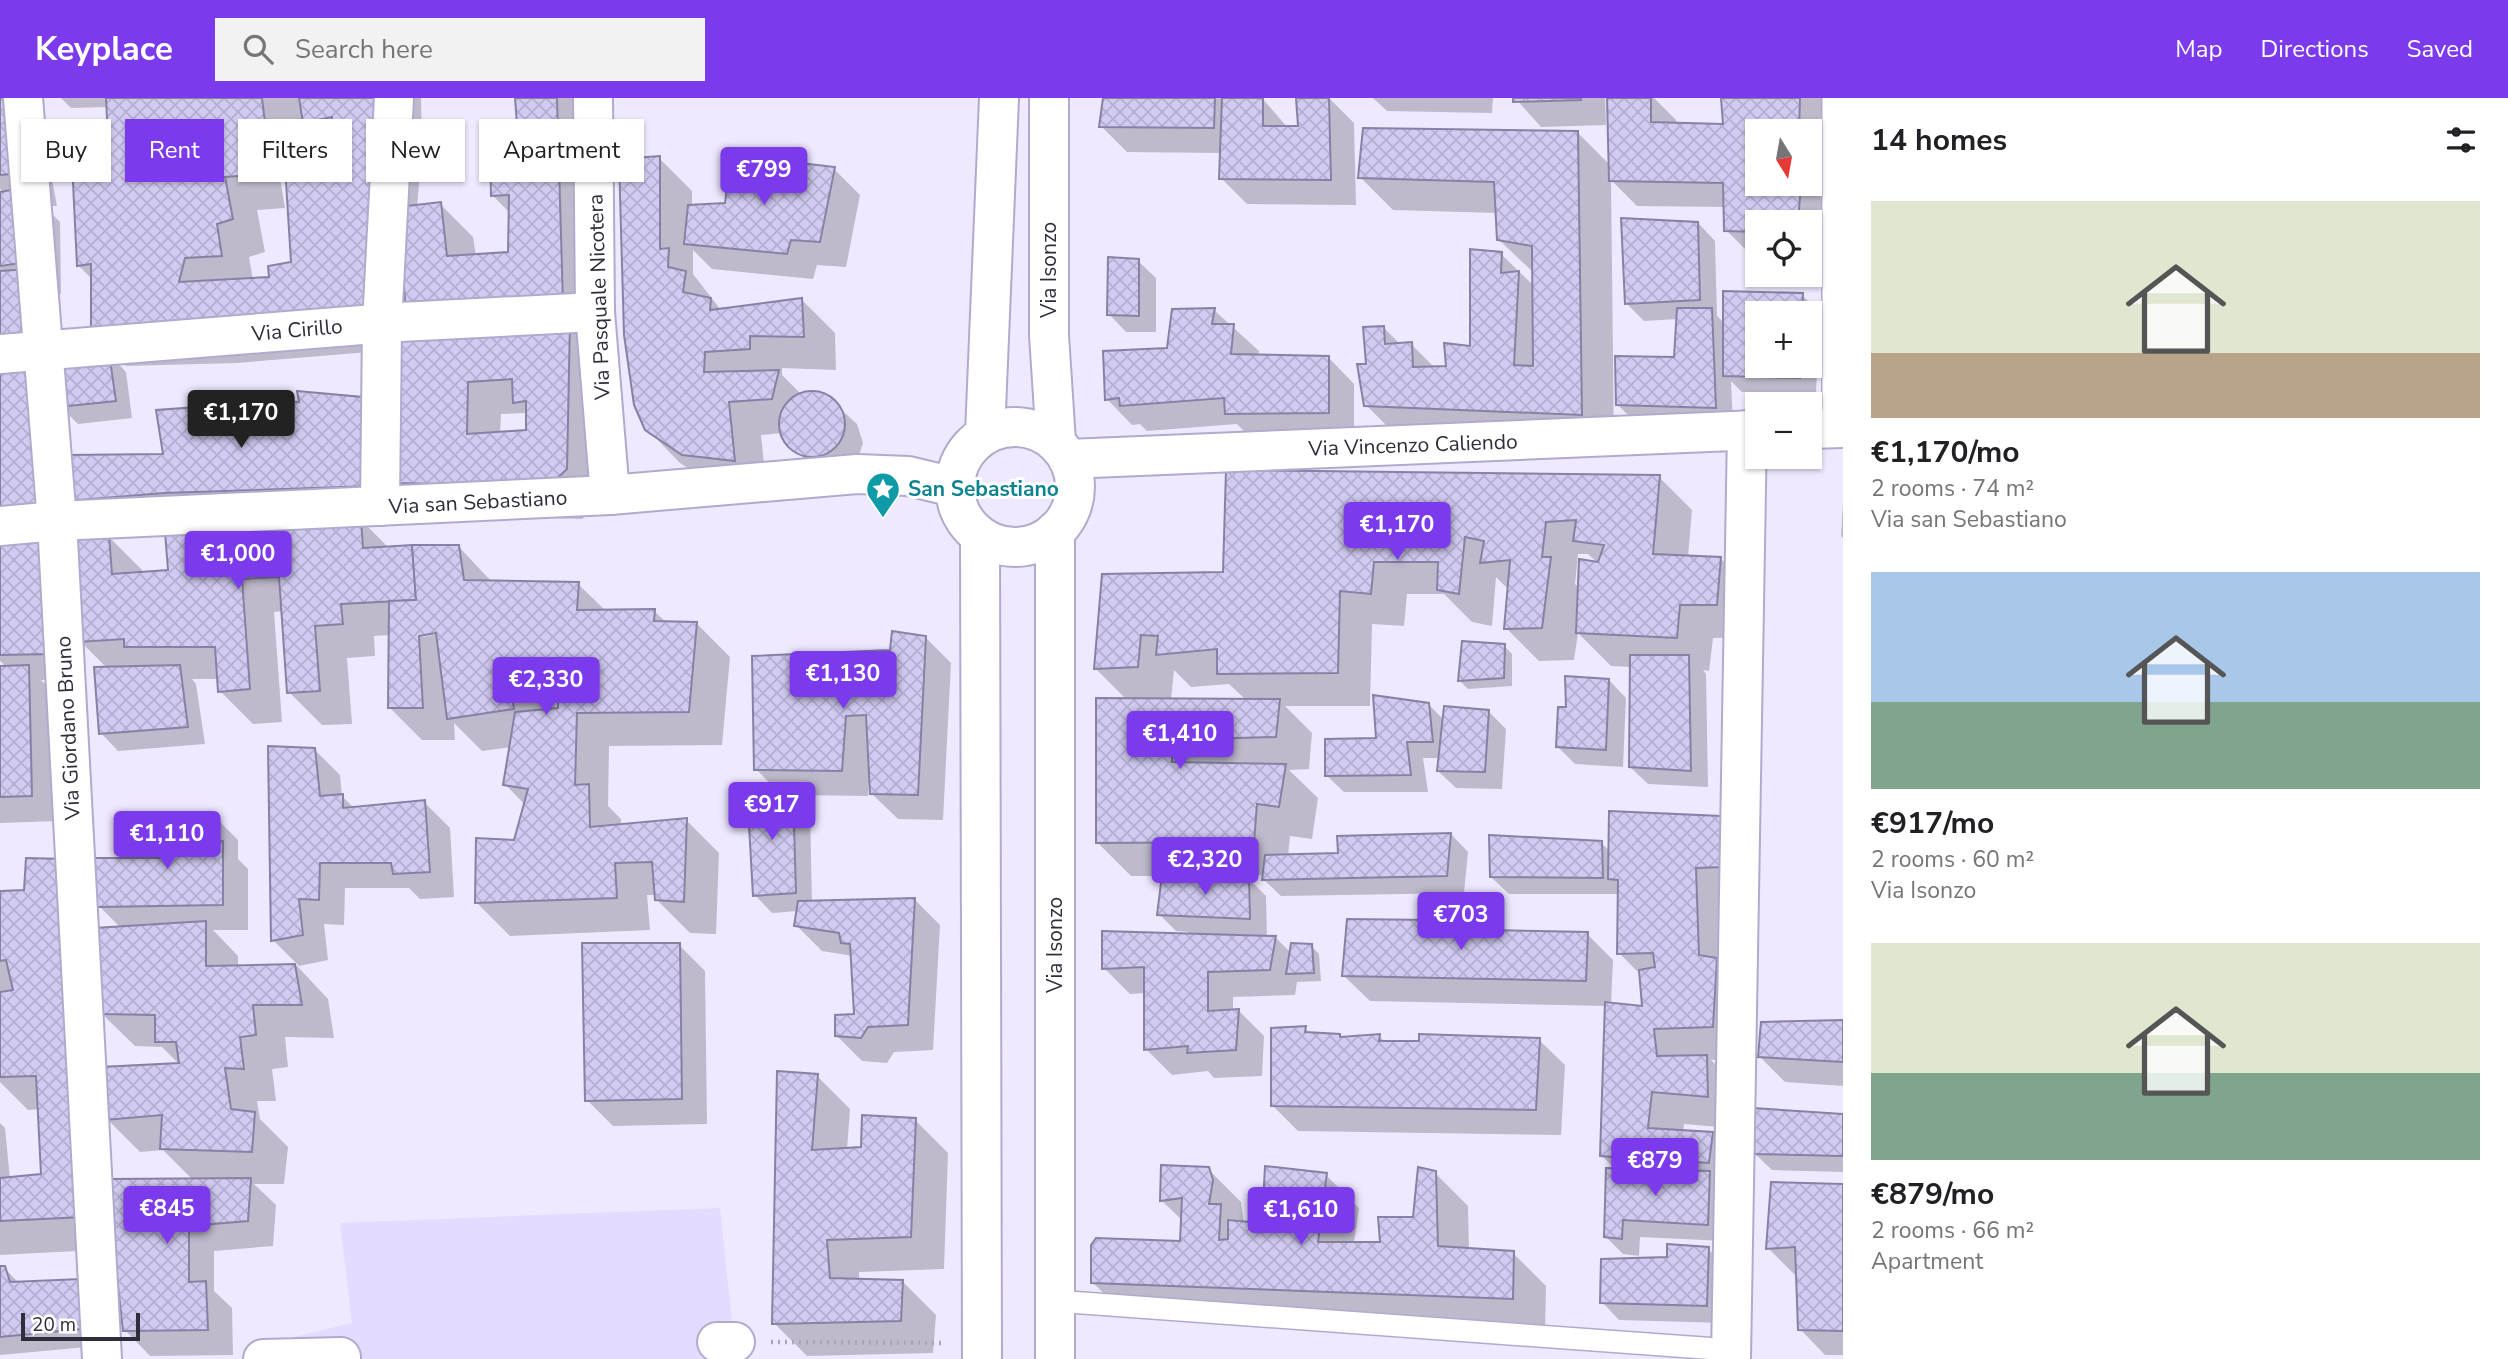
<!DOCTYPE html>
<meta charset="utf-8">
<style>
body{margin:0;font-family:"Nunito Sans",sans-serif;background:#f2f2f2;color:#202124;height:100vh;display:flex;flex-direction:column;font-size:26px;white-space:nowrap}
*{box-sizing:border-box;margin:0}
p{font-size:23px;color:#757577}
.icon{flex:none;width:38px;height:38px;fill:none;stroke:currentColor;stroke-width:2;stroke-linecap:round;stroke-linejoin:round}
.map{position:relative;flex:1;overflow:hidden}
.details{display:flex;flex-direction:column;background:#fff;width:665px}
.details>*{flex:none}
.banner{position:absolute;left:21px;top:21px;width:665px;height:63px;display:flex;gap:14px}
.needle{width:46px;rotate:169deg}
.tools{position:absolute;left:1745px;top:21px;display:grid;gap:14px}
.tools a{display:grid;place-items:center;width:77px;height:77px;border-radius:0px;background:#fff;box-shadow:0 2px 5px #0004;font-size:35px}
.scale{position:absolute;left:21px;bottom:18px;width:119px;box-sizing:border-box;padding-left:7px;border:4px solid #302d3a;border-top:0;font-size:19px;line-height:24px;white-space:nowrap;color:#302d3a;-webkit-text-stroke:5px #fff;paint-order:stroke}
.price{position:absolute;translate:-50% -60px;padding:0 16px;border-radius:7px;background:#7c3aed;color:#fff;font-size:23px;line-height:46px;filter:drop-shadow(0 2px 4px #0008)}
.price::after{content:'';position:absolute;left:50%;top:42px;width:21px;height:16px;margin-left:-10px;background:inherit;clip-path:polygon(0 0,100% 0,50% 100%)}
.price.on{background:#222;color:#fff}
ul{padding:0;list-style:none}
li{display:grid;align-content:center;gap:14px;height:371px;padding:0 28px}
li span{display:grid;place-items:center;height:217px;border-radius:0px;color:#555}
li>.icon{margin-inline-start:auto}
span .icon{width:126px;height:126px;fill:#fffc;stroke-width:1}
li b{font-size:30px}
h2{display:flex;justify-content:space-between;align-items:center;height:84px;padding:0 28px;font-size:30px}
.tag{padding:0 24px;border-radius:0px;background:#fff;box-shadow:0 2px 5px #0004;font-size:24px;line-height:63px}
.tag.on{background:#7c3aed;color:#fff}
header{display:flex;align-items:center;gap:42px;box-sizing:border-box;height:98px;padding:0 35px;background:#7c3aed;color:#fff}
header strong{font-size:33px}
nav{display:flex;gap:38px;margin-inline-start:auto;font-size:24px}
.search{width:490px;height:63px;background:#f2f2f2;display:flex;align-items:center;gap:18px;box-sizing:border-box;padding:0 24px;border-radius:0px;color:#757577;font-size:26px}
main{display:flex;flex:1;min-height:0}
.map>svg:first-child{display:block}
.built{fill:#e3dcfe}
.shadow{fill:#0003;fill-rule:evenodd}
.building{fill:url(#building-cross-hatch);stroke:#8782a3;stroke-width:2;fill-rule:evenodd}
.lines{fill:none;stroke-linecap:round;stroke-linejoin:round}
.lane-casing{stroke:#b2aacc;stroke-width:24}
.street-casing{stroke:#b2aacc;stroke-width:42}
.path{stroke:#aaa6b9;stroke-width:4.5;stroke-dasharray:2 5;stroke-linecap:butt}
.lane{stroke:#fff;stroke-width:21}
.street{stroke:#fff;stroke-width:38}
.labels{text-anchor:middle;stroke-width:6;stroke-linejoin:round;paint-order:stroke}
.street-label{font-size:21px;fill:#302d3a;stroke:#fff}
.culture-label{font-size:21px;font-weight:bold;fill:#0d838f;stroke:#fff;text-anchor:start}
</style>
<header>
<strong>Keyplace</strong>
<div class="search"><svg class="icon" aria-label="search" viewBox="0 0 24 24"><circle cx="10" cy="10" r="6"/><path d="M15 15l6 6"/></svg>Search here</div>
<nav><a>Map</a><a>Directions</a><a>Saved</a></nav>
</header>
<main>
<div class="map">
<svg width="1843" height="1261" viewBox="0 0 1843 1261">
<defs>
<pattern id="building-cross-hatch" width="8" height="8" patternUnits="userSpaceOnUse" patternTransform="scale(1.75)"><rect width="8" height="8" fill="#d1cbf2"/><path d="M0 0l8 8M0 8l8-8" fill="none" stroke="#b4afd0"/></pattern>
</defs>
<rect width="100%" height="100%" fill="#eee9ff"/>
<path class="built" d="M720 1110 736 1261H288L286 1241 352 1225 340 1125Z"/>
<g class="shadow">
<path d="M0 0H37L57 108H44L60 124 61 196 51 198 60 206 63 264 109 256 126 274 132 320 78 326 64 312 69 358H165L301 306 373 302 393 252 237 265 126 268 93 235 92 181 79 168 110 42 108 9 71 10 61 0H421L422 54 417 109 440 106 473 139 476 158 509 156 510 115 492 97 521 54 517 0H589L599 404 582 421 432 417 361 422 390 451 459 449 492 484 578 486 606 513H654L667 525 697 526 730 559 722 647 609 648 608 708 621 721V728L686 722 719 755 716 836 690 835 657 802V797H647L650 832 510 838 477 805 516 744 525 707 505 686 511 649 482 653 454 625 455 642H422L389 609 391 537 374 538 375 558 347 560 352 626 322 627 289 594 283 513 274 514 282 624 253 626 220 593 219 581H192L196 586 205 646 118 653 101 635 107 570 80 543 78 581 41 582 54 595 57 723 0 725V570L7 569 0 563V95H4L0 91ZM294 28H308L333 53V68L298 69ZM287 67 293 166 271 181 253 182 249 159 265 154 257 112 285 110 278 68ZM525 315 528 318V334L500 336 501 316ZM105 435H167L170 474 142 475V472ZM444 532 445 535 422 539V536ZM560 603V612H556L555 604Z"/>
<path d="M1105 0H1262L1288 30H1300L1297 0H1329L1354 25 1356 107 1247 106 1221 80 1222 55 1127 54 1101 28Z"/>
<path d="M1373 0H1493L1492 15 1387 13Z"/>
<path d="M1515 0H1605L1606 27 1541 29Z"/>
<path d="M1609 0H1654L1676 22V26L1725 28 1723 0H1822L1826 4 1824 65 1811 62V80L1828 96 1822 160 1810 159V124H1757V158H1752L1726 132V109L1637 108 1611 82 1614 349 1399 340 1366 307 1368 268 1383 229 1401 247 1411 246 1435 270H1448L1471 250 1501 156 1534 188V175L1498 141 1497 115 1393 112 1360 79 1577 34 1611 68ZM1757 33H1810V86H1757Z"/>
<path d="M659 60 692 93V109L727 106 834 71 860 97 846 169 817 167 813 181 712 171 693 152V176L721 212 802 202 835 235 836 272 782 270V277L802 297 823 295 857 326 863 345 857 363 815 374 782 335 761 337 767 395 717 389 680 365 647 331Z"/>
<path d="M1698 125 1715 143 1717 218 1725 226 1802 197 1819 214 1816 297 1742 294 1731 283 1733 326 1635 324 1617 306 1676 261 1678 221 1644 223 1627 206ZM1757 215H1810V268H1757Z"/>
<path d="M1138 163 1156 180V234H1126L1109 216Z"/>
<path d="M1214 212 1259 253 1258 258 1329 260 1354 286V340L1252 341 1237 326 1147 333 1140 326 1132 327 1107 301Z"/>
<path d="M1659 379 1692 412 1688 459 1721 461 1754 494 1750 539 1713 540 1709 573 1703 572 1706 576 1708 689 1648 686 1630 669 1631 569 1611 568 1578 535 1574 562 1539 563 1506 530 1509 492 1496 479 1492 528 1472 524 1444 496H1407L1404 528 1372 526 1370 608H1285L1312 635 1309 671 1289 672 1318 700 1312 741 1290 738 1288 758 1340 756 1451 736 1468 754 1464 795 1281 798 1263 781 1264 777H1236V780H1248L1266 798 1267 839H1275L1291 855 1311 848 1319 856 1321 883 1297 884 1295 897 1233 899V913L1238 912 1264 938 1262 978 1214 980 1208 973 1172 977 1146 951V895L1130 896 1104 870 1188 837V834L1176 833 1159 816 1164 778H1131L1098 745 1127 602 1095 570 1225 476ZM1578 456H1588L1598 465 1580 491 1575 486ZM1174 572 1191 589 1229 586 1246 602H1171Z"/>
<path d="M1843 405V440L1841 438Z"/>
<path d="M925 539 951 565 943 722 898 721 872 696 871 679H869L868 698 796 697 810 711 812 805 915 802 940 827 933 952 894 954 887 965 862 963 836 937 856 918 853 858 822 853 796 827 798 813 772 815 755 797 778 694 756 671 892 554Z"/>
<path d="M1504 548 1512 556V588L1468 591 1459 582Z"/>
<path d="M1609 582 1626 600 1623 669 1575 666 1557 648 1567 610Z"/>
<path d="M1428 606 1444 622 1488 613 1506 631 1502 691 1456 690 1438 673 1440 660H1423L1428 694H1344L1326 677Z"/>
<path d="M314 651 340 677 342 698 354 710 424 704 450 730 454 799 420 801 409 790H345L344 827 324 826 328 862 299 868 273 842Z"/>
<path d="M213 717 238 742V761L248 771V832H213L238 858V869L297 868 328 901 334 940 285 939 288 969 272 971 276 1003H257L260 1021 288 1049 284 1086H254L276 1107 273 1148 214 1153V1193L232 1210 233 1257 150 1258 125 1232 116 1151 0 1157V1025L5 1030 10 1081 43 1078 40 1011 28 1012 0 984V795L26 794 175 761ZM97 806 121 830 96 832ZM99 913 135 948 162 949 180 967 105 971ZM106 1020 140 1054 163 1052 193 1082H110Z"/>
<path d="M1720 720 1745 961 1711 962 1740 991 1741 1031 1684 1026 1683 1034 1712 1036 1745 1069 1725 1143 1640 1139 1639 1158 1623 1156 1606 1139 1616 1072 1602 1058 1607 908 1370 903 1344 878 1434 824 1443 833 1587 836 1613 862 1611 907 1644 910 1641 877 1619 855 1620 796H1509L1491 779 1601 745 1610 753ZM1634 1059 1690 1062V1066L1634 1062Z"/>
<path d="M679 847 705 873 707 1026 613 1028 587 1002Z"/>
<path d="M1843 924V988L1785 984 1759 958Z"/>
<path d="M1305 930 1311 936 1342 941 1379 938 1386 945 1539 942 1565 967 1561 1037 1298 1033 1272 1007Z"/>
<path d="M817 978 850 1011 847 1052 862 1051 915 1022 948 1055 944 1171 859 1174V1183L903 1184 936 1217 933 1255 807 1258 774 1225Z"/>
<path d="M1843 1018V1074L1772 1072 1754 1055Z"/>
<path d="M1208 1071 1241 1104 1244 1125 1264 1127 1326 1077 1359 1110 1354 1145H1382L1415 1121 1435 1075 1468 1108 1469 1152 1513 1155 1546 1188 1545 1234 1126 1217 1092 1184 1181 1145 1183 1123 1162 1103Z"/>
<path d="M1843 1088V1257H1825L1800 1231 1798 1175 1794 1176 1768 1150Z"/>
<path d="M1708 1151 1725 1168 1724 1225 1619 1222 1602 1204 1669 1160Z"/>
<path d="M0 1170H4L20 1186 109 1247 0 1257Z"/>
</g>
<g class="building">
<path d="M0 0H11L25 75 0 77Z"/>
<path d="M106 0H262L266 33 246 35 253 77 225 79 233 121 217 126 222 158 185 160 179 184 269 179 268 168 291 164 285 68 332 67V19L303 25 299 0H389L370 219 91 235V166L77 168 71 43 108 41Z"/>
<path d="M515 0H557L563 205 406 215 398 109 441 104 447 158 508 154 509 97 491 98 490 50 519 52Z"/>
<path d="M1103 0H1215L1214 30 1099 29Z"/>
<path d="M1222 0H1263V28H1298L1296 0H1329L1331 82 1219 81Z"/>
<path d="M1513 0H1581V2L1513 4Z"/>
<path d="M1607 0H1651V24L1723 26 1721 0H1800L1799 33H1757V86H1801L1798 124H1757V134L1724 133 1723 85 1609 83Z"/>
<path d="M1363 30 1578 33 1582 317 1364 308 1357 266H1366L1363 229 1384 228 1385 246 1412 244 1413 269 1446 268 1444 245 1470 248V151L1502 154 1501 175 1519 173 1514 267 1533 268 1532 148 1497 142 1494 84 1358 80Z"/>
<path d="M731 57 835 69 820 144 791 142 787 156 684 146 688 107 725 105Z"/>
<path d="M660 58V151L669 150 668 169 686 173 683 194 711 200 710 212 802 200 804 239 750 238V251L705 254 704 274 779 272 772 301 729 304 735 363 682 357 645 332 634 307 624 237 619 61Z"/>
<path d="M27 89 29 164 0 168V94Z"/>
<path d="M1621 120 1698 124 1700 202 1625 206Z"/>
<path d="M1108 159 1139 161V218L1107 217Z"/>
<path d="M28 171 31 243 0 246V173Z"/>
<path d="M1723 193 1803 195 1802 215H1757V268H1800V280L1723 278Z"/>
<path d="M1215 210 1212 226H1234L1231 256 1329 258V315L1225 316 1224 300 1120 308 1119 300 1105 302 1103 253 1167 250 1172 211Z"/>
<path d="M1677 210H1712L1716 310 1616 307 1615 258 1674 259Z"/>
<path d="M570 224 567 371 548 389 398 385 391 231ZM512 281 513 305 526 303V332L467 336 468 284Z"/>
<path d="M109 255 116 303 59 309 52 264Z"/>
<path d="M30 263 46 409 0 413V266Z"/>
<circle cx="812" cy="326" r="33"/>
<path d="M297 293 374 300 373 388 165 395 67 403 66 357 163 356 156 312 227 307 226 300 299 304Z"/>
<path d="M1226 372 1660 377 1653 456 1721 459 1717 507H1680L1677 540 1576 535 1579 461 1598 464 1604 447 1573 443 1576 422 1546 424 1542 459H1551L1542 530 1504 531 1510 462 1480 465 1484 443 1465 439 1459 496 1437 492 1438 464H1374L1371 496 1340 493 1338 575 1217 576V551L1156 557 1158 538 1141 537 1138 569 1094 571 1102 476 1223 474Z"/>
<path d="M361 420 363 450 412 447 416 502 341 506 343 526 315 528 320 593 287 595 279 479 242 481 250 591 218 594 215 549H124V541L78 544 71 439 109 437 112 476 168 472 165 434Z"/>
<path d="M44 433 53 556 0 557V438Z"/>
<path d="M412 447H459L464 482 579 484 577 512 655 511 654 523 697 524 689 614 577 615 575 687 589 686 590 729 687 720 684 804 655 802 652 764 615 765 617 800 475 805 476 740 514 742 528 691 503 687 515 614 558 610 556 567 523 571 524 588 511 589 514 611 447 621 436 535 419 538 423 610H388L389 503 416 502Z"/>
<path d="M892 533 926 538 918 697 870 696 866 617 846 618 842 673 754 672 752 558 890 552Z"/>
<path d="M1462 543 1505 546 1504 580 1458 583Z"/>
<path d="M1630 557H1689L1691 673 1629 669Z"/>
<path d="M29 567 32 698 0 699V568Z"/>
<path d="M180 567 188 629 99 636 94 569Z"/>
<path d="M1565 578 1609 581 1606 652 1556 649 1558 609H1566Z"/>
<path d="M1373 597 1429 605 1433 644H1407L1411 677 1325 678V641L1376 640Z"/>
<path d="M1096 600 1280 601 1276 639 1172 642V664L1286 666 1279 709 1257 706 1254 744 1096 745Z"/>
<path d="M1444 608 1489 612 1485 674 1437 673Z"/>
<path d="M268 648 315 650 320 698 343 696V710L425 702 430 774 393 776 391 765H320L319 802 299 801 303 837 271 843Z"/>
<path d="M747 692H793L796 795 753 798Z"/>
<path d="M1609 713 1721 718 1724 769 1696 770 1699 857 1717 860 1713 929 1654 931 1657 958 1707 957 1708 999 1652 994 1648 1030 1713 1034 1709 1065 1600 1058 1605 904 1642 908 1639 872 1655 869 1653 855 1617 856 1618 782 1608 781Z"/>
<path d="M213 715V745L223 743V807L97 809 94 760H173L170 718Z"/>
<path d="M1451 735 1447 778 1262 782 1265 757 1338 755 1337 738Z"/>
<path d="M1489 737 1602 743 1603 780 1490 779Z"/>
<path d="M26 760 65 761 84 1119 0 1123V1080L41 1076 36 978 0 979V894L13 892 6 862 0 863V793L24 792Z"/>
<path d="M1162 777 1249 779 1250 821 1157 817Z"/>
<path d="M915 800 908 927 868 929 861 940 835 938V917L854 916 850 846 841 845 839 835 794 828 798 803Z"/>
<path d="M1347 821 1434 822V831L1588 834 1586 883 1342 878Z"/>
<path d="M206 823V868L295 866 302 907H253L256 937 240 939 244 971 225 970 231 1011 255 1014 252 1054 160 1051 162 1017 105 1022 101 969 179 965 176 944H155V917L100 916 95 830Z"/>
<path d="M1102 833 1276 838 1270 872 1208 874V913L1239 911 1236 952 1187 955 1188 948 1144 952V869L1102 871Z"/>
<path d="M582 845H680L682 1001 585 1003Z"/>
<path d="M1291 845 1312 846 1314 875 1286 876Z"/>
<path d="M1843 922V964L1758 959 1761 924Z"/>
<path d="M1306 928 1305 934 1340 936V939L1380 936 1379 943H1419V936L1540 940 1536 1012 1271 1008V930Z"/>
<path d="M777 973 818 976 812 1052 861 1049 862 1017 916 1020 911 1139 827 1142 830 1180 903 1182 901 1223 772 1226Z"/>
<path d="M1753 1010 1843 1016V1058L1752 1056Z"/>
<path d="M1161 1067 1209 1069 1213 1082 1209 1106H1221L1219 1142 1228 1141V1122L1262 1125 1265 1068 1327 1075 1318 1144H1380L1378 1119H1413L1418 1069 1436 1073 1438 1148 1514 1153 1513 1201 1091 1185V1147L1096 1140 1180 1143 1182 1100 1160 1103Z"/>
<path d="M1606 1070 1710 1073 1708 1127 1623 1122 1622 1141 1604 1139Z"/>
<path d="M251 1080 248 1123 189 1128V1184L206 1183 208 1232 123 1233 106 1081Z"/>
<path d="M1771 1084 1843 1086V1233L1798 1232 1795 1149 1766 1151Z"/>
<path d="M1667 1146 1709 1149 1707 1208 1600 1205 1601 1161 1667 1159Z"/>
<path d="M0 1168H5L10 1184 81 1181 92 1230 0 1239Z"/>
</g>
<g class="lines">
<g class="lane-casing">
<g id="lane">
<path d="M1833 0V330"/>
<path d="M1055 1203 1731 1252"/>
</g>
</g>
<g class="street-casing">
<g id="street">
<path d="M23 0 57 423 102 1261"/>
<path d="M593 0 595 214 610 397"/>
<path d="M1049 0V237L1056 344"/>
<path d="M0 256 400 224 595 214"/>
<circle cx="1015" cy="389" r="60"/>
<path d="M1810 331 1843 330"/>
<path d="M985 336 999 0"/>
<path d="M1068 361 1757 332"/>
<path d="M380 408 382 226 394 0"/>
<path d="M0 428 57 423 610 397 857 376 908 378 954 389"/>
<path d="M980 439 982 1261"/>
<path d="M717 1244H735"/>
<path d="M263 1261 341 1259"/>
<path d="M1055 1261V433"/>
<path d="M1731 1261 1747 332"/>
</g>
</g>
<path class="path" d="M771 1244 943 1245"/>
<use href="#lane" class="lane"/>
<use href="#street" class="street"/>
</g>
<defs>
<g id="sight-pin" transform="scale(1.75)"><path d="M0 17L-7.5 6A9.5 9.5 0 1 1 7.5 6Z" fill="#0f9aa8" stroke="#fff"/><path d="M0-6L1.8-2.2L6-1.7L2.9 1.2L3.7 5.4L0 3.3L-3.7 5.4L-2.9 1.2L-6-1.7L-1.8-2.2Z" fill="#fff"/></g>
</defs>
<g fill-rule="evenodd">
<use href="#sight-pin" x="883" y="391"/>
</g>
<g class="labels">
<g class="street-label">
<text transform="translate(1049 172) rotate(-90)" y="7">Via Isonzo</text>
<text transform="translate(599 199) rotate(-92)" y="7">Via Pasquale Nicotera</text>
<text transform="translate(297 232) rotate(-5)" y="7">Via Cirillo</text>
<text transform="translate(1413 347) rotate(-2)" y="7">Via Vincenzo Caliendo</text>
<text transform="translate(478 404) rotate(-3)" y="7">Via san Sebastiano</text>
<text transform="translate(68 630) rotate(-93)" y="7">Via Giordano Bruno</text>
<text transform="translate(1055 847) rotate(-90)" y="7">Via Isonzo</text>
</g>
<g class="culture-label">
<text x="908" y="398">San Sebastiano</text>
</g>
</g>
</svg>
<div class="tools">
<a><svg class="needle" viewBox="-14 -14 28 28"><path d="M0-13l5 13h-10z" fill="#e53935"/><path d="M0 13l5-13h-10z" fill="#757577"/></svg></a>
<a><svg class="icon" aria-label="locate" viewBox="0 0 24 24"><circle cx="12" cy="12" r="6"/><path d="M12 2v4M12 18v4M2 12h4M18 12h4"/></svg></a>
<a>+</a>
<a>−</a>
</div>
<div class="scale">20 m</div>
<b class="price" style="left:764px;top:109px">€799</b>
<b class="price on" style="left:241px;top:352px">€1,170</b>
<b class="price" style="left:1397px;top:464px">€1,170</b>
<b class="price" style="left:238px;top:493px">€1,000</b>
<b class="price" style="left:843px;top:613px">€1,130</b>
<b class="price" style="left:546px;top:619px">€2,330</b>
<b class="price" style="left:1180px;top:673px">€1,410</b>
<b class="price" style="left:772px;top:744px">€917</b>
<b class="price" style="left:167px;top:773px">€1,110</b>
<b class="price" style="left:1205px;top:799px">€2,320</b>
<b class="price" style="left:1461px;top:854px">€703</b>
<b class="price" style="left:1655px;top:1100px">€879</b>
<b class="price" style="left:167px;top:1148px">€845</b>
<b class="price" style="left:1301px;top:1149px">€1,610</b>
<div class="banner">
<a class="tag">Buy</a>
<a class="tag on">Rent</a>
<a class="tag">Filters</a>
<a class="tag">New</a>
<a class="tag">Apartment</a>
</div>
</div>
<section class="details">
<h2>14 homes<svg class="icon" aria-label="filters" viewBox="0 0 24 24"><path d="M4 7h16M4 17h16"/><circle cx="9" cy="7" r="2"/><circle cx="15" cy="17" r="2"/></svg></h2>
<ul>
<li><span style="background:linear-gradient(#dfe7d0 70%,#b9a48a 0)"><svg class="icon" aria-label="home" viewBox="0 0 24 24"><path d="M3 11l9-7 9 7M6 9v11h12V9"/></svg></span><div><b>€1,170/mo</b><p>2 rooms · 74 m²</p><p>Via san Sebastiano</p></div></li>
<li><span style="background:linear-gradient(#a9c7e8 60%,#7fa58c 0)"><svg class="icon" aria-label="home" viewBox="0 0 24 24"><path d="M3 11l9-7 9 7M6 9v11h12V9"/></svg></span><div><b>€917/mo</b><p>2 rooms · 60 m²</p><p>Via Isonzo</p></div></li>
<li><span style="background:linear-gradient(#dfe7d0 60%,#7fa58c 0)"><svg class="icon" aria-label="home" viewBox="0 0 24 24"><path d="M3 11l9-7 9 7M6 9v11h12V9"/></svg></span><div><b>€879/mo</b><p>2 rooms · 66 m²</p><p>Apartment</p></div></li>
</ul>
</section>
</main>
